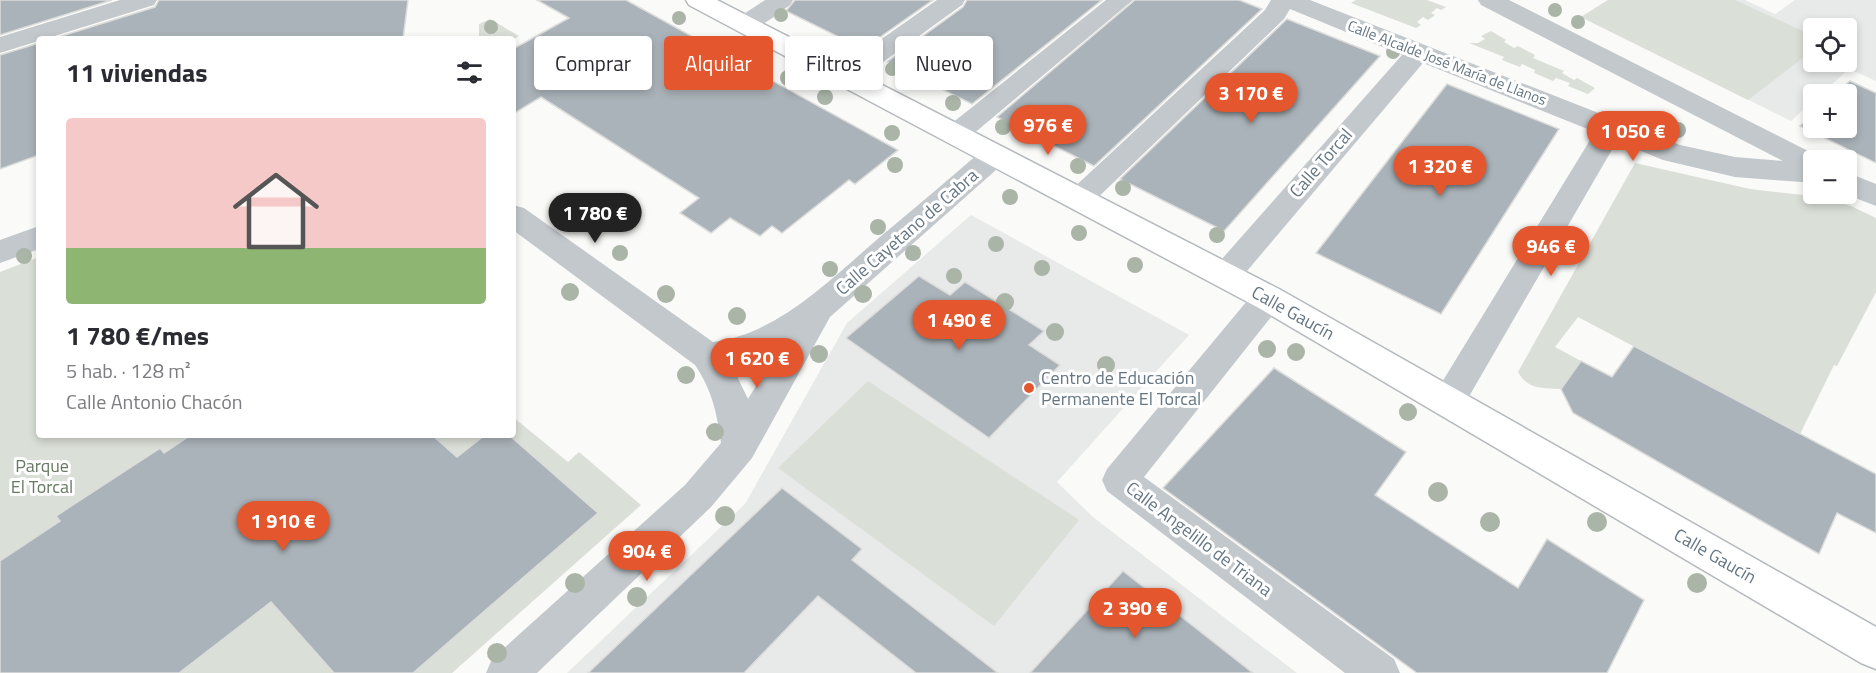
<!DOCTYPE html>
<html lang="es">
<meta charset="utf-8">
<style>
body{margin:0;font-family:"Titillium Web",sans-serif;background:#f2f2f3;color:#2b2b33;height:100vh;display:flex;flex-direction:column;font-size:22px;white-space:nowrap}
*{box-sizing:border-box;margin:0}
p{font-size:20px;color:#7c7c81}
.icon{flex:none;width:33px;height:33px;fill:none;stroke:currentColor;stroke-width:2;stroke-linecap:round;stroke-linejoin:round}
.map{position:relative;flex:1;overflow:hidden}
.panel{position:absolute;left:36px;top:36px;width:480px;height:402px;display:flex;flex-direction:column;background:#fff;border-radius:6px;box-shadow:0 3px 9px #0003}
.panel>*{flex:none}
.hud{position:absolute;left:534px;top:36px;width:570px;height:54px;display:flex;gap:12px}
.fabs{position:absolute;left:1803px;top:18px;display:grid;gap:12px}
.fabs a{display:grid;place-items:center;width:54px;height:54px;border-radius:6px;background:#fff;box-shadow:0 3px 9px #0003;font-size:30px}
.price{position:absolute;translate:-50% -51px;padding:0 14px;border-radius:21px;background:#e4572e;color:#fff;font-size:20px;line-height:39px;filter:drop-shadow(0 2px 3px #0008)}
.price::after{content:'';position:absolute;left:50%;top:36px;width:18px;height:14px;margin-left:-9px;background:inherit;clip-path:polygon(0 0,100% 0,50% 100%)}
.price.selected{background:#222;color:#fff}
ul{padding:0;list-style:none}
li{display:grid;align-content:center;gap:12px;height:318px;padding:0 30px}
li span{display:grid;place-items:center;height:186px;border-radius:6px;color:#555}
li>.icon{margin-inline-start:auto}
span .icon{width:108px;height:108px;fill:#fffc;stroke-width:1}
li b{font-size:26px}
h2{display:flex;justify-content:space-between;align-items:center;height:72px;padding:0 30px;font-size:26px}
.pill{padding:0 21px;border-radius:6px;background:#fff;box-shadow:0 3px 9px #0003;font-size:21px;line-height:54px}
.pill.selected{background:#e4572e;color:#fff}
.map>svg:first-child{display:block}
.built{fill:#e8e9e9;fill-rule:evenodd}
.green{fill:#dadfd7}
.building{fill:#aab3b9;stroke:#dcdcda;stroke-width:1.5}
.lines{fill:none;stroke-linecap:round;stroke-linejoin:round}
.major-casing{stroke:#b5babe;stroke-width:3}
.minor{fill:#c3c8cc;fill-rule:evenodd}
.major{fill:#fff;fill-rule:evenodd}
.tree{fill:#aab4a7}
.poi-dot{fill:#e4572e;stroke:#fff;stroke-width:2}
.labels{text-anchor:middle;stroke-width:6;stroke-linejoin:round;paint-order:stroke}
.far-street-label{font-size:15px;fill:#657683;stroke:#fff}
.street-label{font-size:18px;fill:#657683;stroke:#fff}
.poi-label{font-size:18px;fill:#657683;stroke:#fff;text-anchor:start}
.park-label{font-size:18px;fill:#687a64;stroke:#fff}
</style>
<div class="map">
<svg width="1876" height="673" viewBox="0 0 1876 673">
<rect width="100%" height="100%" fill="#fafaf8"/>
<g class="built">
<path d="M1608 0H1745L1775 14 1795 0H1876V81L1849 69 1821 94H1814L1813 101 1791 121 1581 17ZM1814 28H1846V62H1814Z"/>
<path d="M971 215 1189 335 1057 482 1093 517 1297 673H567L745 504 847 323Z"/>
</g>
<g class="green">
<path d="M1356 0H1427L1446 7 1441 10 1437 8 1431 13 1435 15 1428 20 1423 17 1417 22 1421 25 1416 28 1351 3Z"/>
<path d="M1608 0H1735L1813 36V50L1748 100 1581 17Z"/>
<path d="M490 19 519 36 513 40 479 39V24Z"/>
<path d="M1491 31 1506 40 1504 42 1514 48 1518 46 1535 55 1533 58 1564 71 1562 73 1574 80 1577 78 1595 88 1588 94 1568 86 1570 83 1556 78 1553 81 1534 73 1535 70 1522 64 1520 67 1502 60 1504 57 1469 43H1478L1485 39 1481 36Z"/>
<path d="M1635 163 1750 189 1821 197 1851 206 1876 218V292L1837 366 1834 365 1800 434 1578 317 1555 347 1581 361 1561 389C1542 388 1528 390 1518 372Z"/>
<path d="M39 257V435H513V417L568 462 579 452 641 505 452 673H0V272Z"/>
<path d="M868 381 1079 520 994 626 778 468Z"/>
</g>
<g class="building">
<path d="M0 0H112L0 35Z"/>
<path d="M159 0H408L403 39H52L155 7Z"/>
<path d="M537 0H626L898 150 855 184 849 180 782 233 772 226 760 236 730 218 711 233 680 213 699 198 541 97 513 114V49L569 18Z"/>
<path d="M795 0H933L863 49 786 11Z"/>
<path d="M967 0H1102L972 104 887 62 963 7Z"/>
<path d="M1135 0H1239L1262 9 1094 166 997 117Z"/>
<path d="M1287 19 1380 56 1224 231 1120 179Z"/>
<path d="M39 43V155L0 169V55Z"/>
<path d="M1850 81 1876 93V163L1800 126 1814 114V128H1846V94H1835Z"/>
<path d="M1447 84 1559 129 1441 314 1316 253Z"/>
<path d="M919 276 950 295 965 282 1044 331 1029 345 1060 365 989 438 846 338Z"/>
<path d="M1634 346 1876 474V533L1837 513 1819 554 1573 413 1561 389 1581 361 1612 377Z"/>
<path d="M1274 368 1406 452 1375 495 1518 588 1547 539 1644 600 1607 673H1417L1163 488Z"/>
<path d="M191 435H432L457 457 485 435H509L598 513 413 673H334L271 602 179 673H0V561L60 521 56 516 160 448 164 453Z"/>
<path d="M782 488 862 549 852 560 998 673H916L818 596 744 673H588Z"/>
<path d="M1123 571 1253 673H1030Z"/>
</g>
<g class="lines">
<g class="major-casing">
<path id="major" d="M686 0H717L1279 289 1876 627V669L1861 663 1257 307 689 5Z"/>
</g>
<g class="minor">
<path d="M120 0H157L154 5 0 53V37Z"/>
<path d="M765 0H793L790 5C774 16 756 34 736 29L733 24 736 19Z"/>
<path d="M937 0H965L962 5 854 83 845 85 836 83 832 77 836 71Z"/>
<path d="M1106 0H1133L966 140 956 143 946 140 942 134 946 128Z"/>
<path d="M1271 0H1310L1680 145 1735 157 1783 161 1481 5 1478 0H1509L1826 160H1814V183L1735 177 1663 160 1617 141 1460 412 1448 416 1436 412 1431 402 1436 392 1595 132 1423 63 1236 284 1225 288 1214 284 1209 276 1214 268 1402 55 1290 9 1284 19 1089 206 1079 209 1069 206 1064 199 1069 192 1265 10Z"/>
<path d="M995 146 1005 148 1009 155 1005 162 830 317 752 458 711 507 537 673H486L492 659 685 485 721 443C717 413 712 390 695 365L513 230V205L524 208 713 342C777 335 833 277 880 237 915 208 950 178 985 148ZM779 348 748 399 732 366Z"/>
<path d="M1846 172 1876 184V206L1845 194Z"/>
<path d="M39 226V249L0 263V240Z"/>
<path d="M1268 286 1279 289 1284 298 1279 307 1144 477 1394 659 1400 673H1345L1107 491 1102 480 1107 469 1257 289Z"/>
</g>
<use href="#major" class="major"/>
</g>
<g class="tree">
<circle cx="1555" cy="10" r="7"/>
<circle cx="781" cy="15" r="7"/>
<circle cx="679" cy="18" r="7"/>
<circle cx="1578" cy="22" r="7"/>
<circle cx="491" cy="27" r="7"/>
<circle cx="845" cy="50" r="7"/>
<circle cx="1393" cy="52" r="7"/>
<circle cx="892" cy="69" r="7"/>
<circle cx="788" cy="78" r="8"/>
<circle cx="825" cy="97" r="8"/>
<circle cx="953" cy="103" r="8"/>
<circle cx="1003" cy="127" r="8"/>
<circle cx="1678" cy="130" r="8"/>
<circle cx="892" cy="133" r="8"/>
<circle cx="895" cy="165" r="8"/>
<circle cx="1078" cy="166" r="8"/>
<circle cx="1123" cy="188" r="8"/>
<circle cx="1010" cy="197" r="8"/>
<circle cx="564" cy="218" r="8"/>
<circle cx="878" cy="227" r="8"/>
<circle cx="1079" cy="233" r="8"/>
<circle cx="1217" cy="235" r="8"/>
<circle cx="996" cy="244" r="8"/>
<circle cx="620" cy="253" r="8"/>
<circle cx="913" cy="253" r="8"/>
<circle cx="24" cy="256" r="8"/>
<circle cx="1135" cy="265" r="8"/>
<circle cx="1042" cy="268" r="8"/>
<circle cx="830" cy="269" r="8"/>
<circle cx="954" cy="276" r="8"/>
<circle cx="570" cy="292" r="9"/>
<circle cx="666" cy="294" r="9"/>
<circle cx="863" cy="294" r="9"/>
<circle cx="1005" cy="302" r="9"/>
<circle cx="737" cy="316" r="9"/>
<circle cx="1055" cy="332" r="9"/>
<circle cx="1267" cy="349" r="9"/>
<circle cx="1296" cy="352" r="9"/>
<circle cx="819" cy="354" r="9"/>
<circle cx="1106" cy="365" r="9"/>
<circle cx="686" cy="375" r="9"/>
<circle cx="1408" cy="412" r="9"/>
<circle cx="715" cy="432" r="9"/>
<circle cx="1438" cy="492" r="10"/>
<circle cx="725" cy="516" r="10"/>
<circle cx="1490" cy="522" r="10"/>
<circle cx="1597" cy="522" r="10"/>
<circle cx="575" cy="583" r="10"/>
<circle cx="1697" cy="583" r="10"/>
<circle cx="637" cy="597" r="10"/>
<circle cx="497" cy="653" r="10"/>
</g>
<circle class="poi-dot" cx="1029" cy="388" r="6"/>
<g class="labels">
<g class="far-street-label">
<text transform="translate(1447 63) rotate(21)" y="5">Calle Alcalde José María de Llanos</text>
</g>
<g class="street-label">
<text transform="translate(1321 163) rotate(-49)" y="6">Calle Torcal</text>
<text transform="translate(907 232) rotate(-41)" y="6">Calle Cayetano de Cabra</text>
<text transform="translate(1293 313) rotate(29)" y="6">Calle Gaucín</text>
<text transform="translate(1199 539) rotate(37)" y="6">Calle Angelillo de Triana</text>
<text transform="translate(1715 556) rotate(30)" y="6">Calle Gaucín</text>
</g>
<g class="poi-label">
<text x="1041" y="384">Centro de Educación<tspan x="1041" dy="21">Permanente El Torcal</tspan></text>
</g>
<g class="park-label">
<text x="42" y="472">Parque<tspan x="42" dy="21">El Torcal</tspan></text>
</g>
</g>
</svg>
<div class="fabs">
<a><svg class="icon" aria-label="locate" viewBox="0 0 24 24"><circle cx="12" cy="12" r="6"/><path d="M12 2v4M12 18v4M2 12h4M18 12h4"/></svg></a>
<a>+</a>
<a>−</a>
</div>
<b class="price" style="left:1251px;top:124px">3 170 €</b>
<b class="price" style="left:1048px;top:156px">976 €</b>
<b class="price" style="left:1633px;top:162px">1 050 €</b>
<b class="price" style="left:1440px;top:197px">1 320 €</b>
<b class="price selected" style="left:595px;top:244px">1 780 €</b>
<b class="price" style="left:1551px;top:277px">946 €</b>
<b class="price" style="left:959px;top:351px">1 490 €</b>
<b class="price" style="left:757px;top:389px">1 620 €</b>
<b class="price" style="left:283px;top:552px">1 910 €</b>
<b class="price" style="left:647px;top:582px">904 €</b>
<b class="price" style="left:1135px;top:639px">2 390 €</b>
<div class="hud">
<a class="pill">Comprar</a>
<a class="pill selected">Alquilar</a>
<a class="pill">Filtros</a>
<a class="pill">Nuevo</a>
</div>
<section class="panel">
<h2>11 viviendas<svg class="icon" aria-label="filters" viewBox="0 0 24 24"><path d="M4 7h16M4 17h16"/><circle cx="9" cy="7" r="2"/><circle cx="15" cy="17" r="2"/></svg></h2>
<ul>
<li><span style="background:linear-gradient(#f6c9c9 70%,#8fb573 0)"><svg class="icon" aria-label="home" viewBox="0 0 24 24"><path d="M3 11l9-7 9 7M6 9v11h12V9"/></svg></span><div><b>1 780 €/mes</b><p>5 hab. · 128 m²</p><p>Calle Antonio Chacón</p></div></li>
</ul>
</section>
</div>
